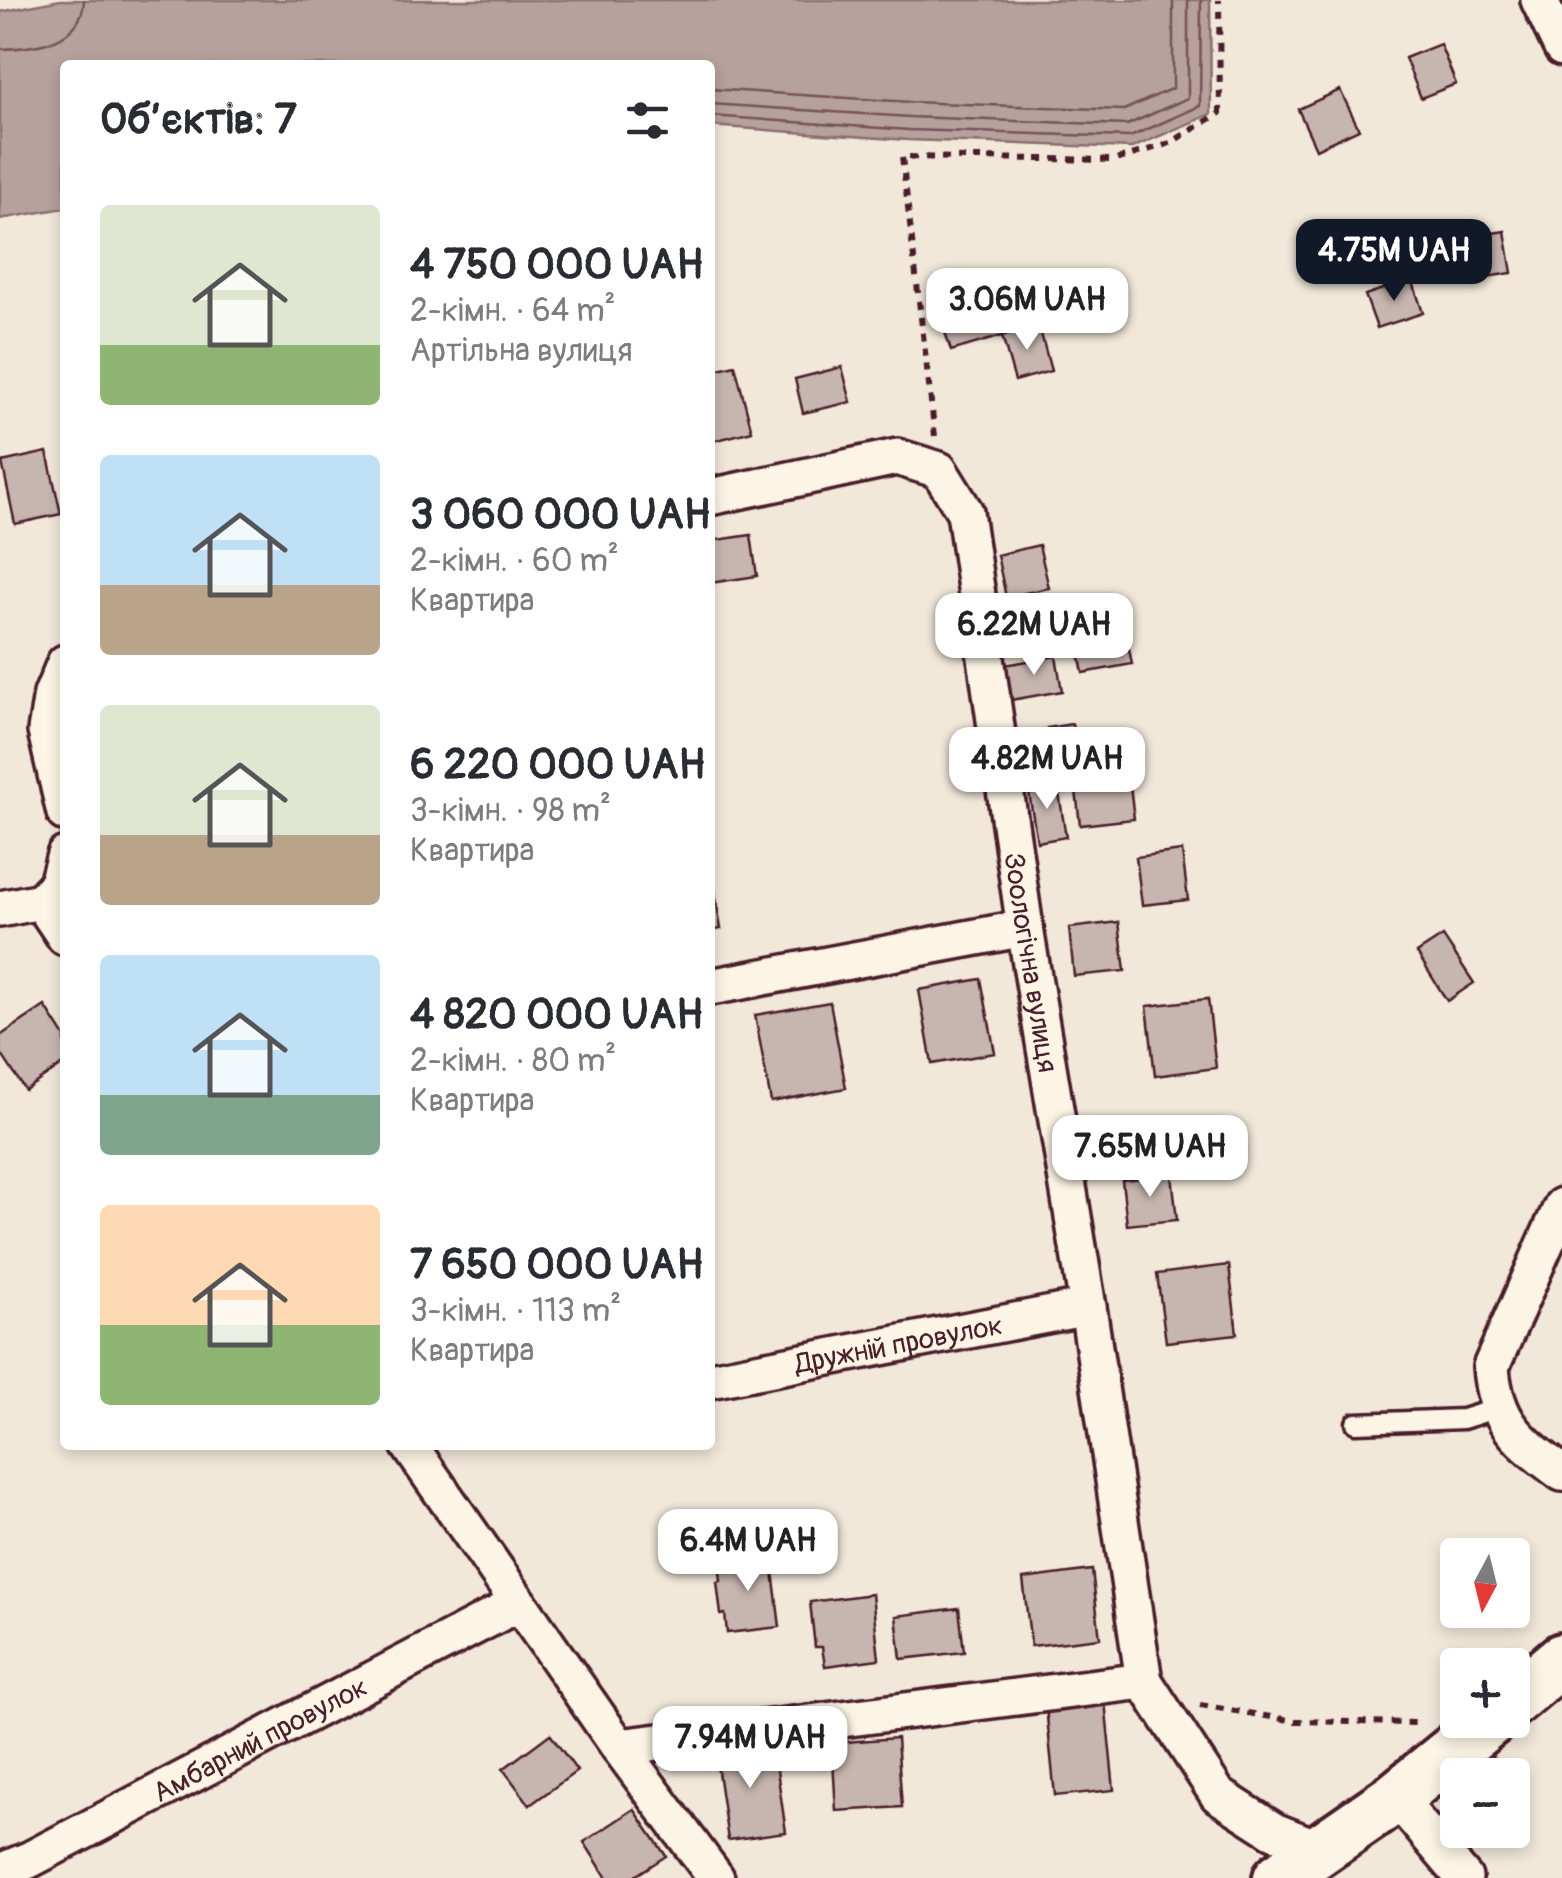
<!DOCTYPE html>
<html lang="uk">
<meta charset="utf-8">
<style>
body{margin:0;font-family:Pangolin,sans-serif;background:#f7f7f7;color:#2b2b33;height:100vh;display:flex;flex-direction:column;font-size:38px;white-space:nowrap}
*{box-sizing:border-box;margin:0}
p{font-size:32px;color:#7c7c81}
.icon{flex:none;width:55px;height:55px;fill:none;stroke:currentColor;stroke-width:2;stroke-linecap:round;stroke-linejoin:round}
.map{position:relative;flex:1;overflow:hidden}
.sheet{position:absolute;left:60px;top:60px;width:655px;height:1390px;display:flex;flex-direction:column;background:#fff;border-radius:10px;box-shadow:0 5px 15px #0003}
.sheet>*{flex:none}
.needle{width:65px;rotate:187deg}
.controls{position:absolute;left:1440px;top:1538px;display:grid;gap:20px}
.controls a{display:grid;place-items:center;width:90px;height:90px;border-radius:10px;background:#fff;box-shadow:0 5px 15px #0003;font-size:50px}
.price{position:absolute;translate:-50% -85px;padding:0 22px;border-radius:20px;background:#fff;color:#222;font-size:32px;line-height:65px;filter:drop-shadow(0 2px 5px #0008)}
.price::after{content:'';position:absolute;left:50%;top:60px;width:30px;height:22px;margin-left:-15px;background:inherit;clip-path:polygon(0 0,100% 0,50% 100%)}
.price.selected{background:#111827;color:#fff}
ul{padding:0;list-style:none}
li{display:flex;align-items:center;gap:30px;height:250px;padding:0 40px}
li span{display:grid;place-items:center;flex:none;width:280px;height:200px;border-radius:10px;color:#555}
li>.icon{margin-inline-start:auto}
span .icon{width:120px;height:120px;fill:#fffc;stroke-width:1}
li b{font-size:42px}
h2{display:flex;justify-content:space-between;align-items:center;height:120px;padding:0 40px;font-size:42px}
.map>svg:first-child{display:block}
.water{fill:#b6a19c;stroke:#8b6d6f;stroke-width:2.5}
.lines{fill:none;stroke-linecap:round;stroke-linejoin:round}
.shore{stroke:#755358;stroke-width:2.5}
.building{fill:#c7b6af;stroke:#4a1f2b;stroke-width:2.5}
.lane-casing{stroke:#4a1f2b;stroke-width:25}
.street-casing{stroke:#4a1f2b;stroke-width:42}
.secondary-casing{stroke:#4a1f2b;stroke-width:58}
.path{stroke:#4a1f2b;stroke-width:6;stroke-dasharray:8 8;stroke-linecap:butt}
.lane{stroke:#fcf5e5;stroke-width:18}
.street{stroke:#fcf5e5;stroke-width:35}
.secondary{stroke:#fcf5e5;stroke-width:50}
.labels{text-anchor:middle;stroke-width:9;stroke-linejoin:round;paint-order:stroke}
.street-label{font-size:28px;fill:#4a1f2b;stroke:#fcf5e5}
</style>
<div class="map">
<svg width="1562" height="1878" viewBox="0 0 1562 1878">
<rect width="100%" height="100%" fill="#f1e8da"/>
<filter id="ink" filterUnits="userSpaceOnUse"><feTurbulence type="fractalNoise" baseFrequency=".01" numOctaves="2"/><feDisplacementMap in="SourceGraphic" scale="20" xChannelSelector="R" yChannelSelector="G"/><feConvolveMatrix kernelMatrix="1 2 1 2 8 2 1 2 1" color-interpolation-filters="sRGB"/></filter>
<g filter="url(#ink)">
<path class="water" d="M60 0H1210L1211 114 1132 148 908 140 710 126V65H65V208L0 219V12Z"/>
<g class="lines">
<g class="shore">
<path d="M0 49C35 48 82 43 84 0"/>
<path d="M710 89 910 102 1124 110 1173 88V0"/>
<path d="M710 104 910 117 1127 125 1188 98V0"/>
<path d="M710 116 909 130 1130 137 1200 106 1201 0"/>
</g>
</g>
<g class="building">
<path d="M1440 44 1456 84 1421 98 1405 58Z"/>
<path d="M1340 90 1359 129 1316 149 1298 109Z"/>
<path d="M1505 231 1512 273 1467 280 1461 238Z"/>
<path d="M1412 279 1423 313 1377 328 1365 295Z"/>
<path d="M990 294 1002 336 951 351 938 310Z"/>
<path d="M1039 326 1051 371 1015 381 1002 336Z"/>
<path d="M735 365 752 431 710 442V371Z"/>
<path d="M842 367 851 402 803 413 795 379Z"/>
<path d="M47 452 61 514 15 524 2 462Z"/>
<path d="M751 535 757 576 710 583V541Z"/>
<path d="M1039 545 1049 588 1006 597 997 555Z"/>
<path d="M1121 608 1132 664 1083 673 1072 617Z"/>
<path d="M1056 656 1062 691 1011 700 1005 665Z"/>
<path d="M1072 724 1079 767 1055 771 1047 728Z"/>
<path d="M1129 776 1134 819 1080 825 1075 782Z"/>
<path d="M1057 781 1066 837 1037 842 1028 786Z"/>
<path d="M1182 851 1188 900 1142 905 1136 857Z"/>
<path d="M715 892 721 929 710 931V893Z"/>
<path d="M1119 922 1125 971 1074 976 1069 928Z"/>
<path d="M1443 936 1474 983 1447 1001 1417 953Z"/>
<path d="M981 979 995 1053 932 1064 919 990Z"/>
<path d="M1208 999 1216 1068 1155 1076 1147 1006Z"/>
<path d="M830 1002 846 1088 771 1102 755 1015Z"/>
<path d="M45 1006 65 1037V1063L25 1090 0 1052V1036Z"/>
<path d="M1172 1175 1177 1220 1127 1225 1122 1180Z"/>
<path d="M1229 1265 1237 1334 1166 1342 1157 1274Z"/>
<path d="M771 1555 780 1627 727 1633 725 1614 721 1615 717 1582 721 1581 719 1561Z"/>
<path d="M1092 1570 1100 1638 1031 1646 1023 1579Z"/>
<path d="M872 1594 879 1659 825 1666 822 1647H815L810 1602Z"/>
<path d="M959 1608 964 1652 901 1659 896 1616Z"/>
<path d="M1105 1701 1114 1790 1055 1796 1046 1707Z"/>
<path d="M550 1734 577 1771 530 1805 503 1769Z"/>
<path d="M897 1738 902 1807 836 1811 832 1743Z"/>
<path d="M773 1743 786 1832 728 1840 715 1751Z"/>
<path d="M1490 1752 1508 1775H1462Z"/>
<path d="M1458 1778V1815L1439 1793Z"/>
<path d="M634 1809 666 1856 632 1878H607L584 1842Z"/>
</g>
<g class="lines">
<g class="lane-casing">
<path id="lane" d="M1356 1423 1463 1419 1498 1408"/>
</g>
<g class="street-casing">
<g id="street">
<path d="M1539 0 1562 48"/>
<path id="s1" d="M710 497 897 457 939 470 965 512 1025 928 1088 1307 1144 1681 1218 1795 1274 1831 1320 1849"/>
<path d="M65 663 52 694 46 731 65 813"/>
<path d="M41 901 57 884 65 855"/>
<path d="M41 901 65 937"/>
<path d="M0 909 41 901"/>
<path d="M710 987 1025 928"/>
<path d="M1562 1206 1491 1367C1495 1423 1519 1441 1562 1473"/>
<path id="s2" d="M710 1380 1088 1307"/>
<path d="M409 1445 619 1747 716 1878"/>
<path d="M619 1747 1144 1681"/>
<path d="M1396 1797 1464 1878"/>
<path id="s3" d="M0 1872 29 1860 519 1603"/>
</g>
</g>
<g class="secondary-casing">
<g id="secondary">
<path d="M1512 1701 1562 1659"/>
<path d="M1279 1878 1396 1797 1491 1720"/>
</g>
</g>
<g class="path">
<path d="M935 436 902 157 1116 160 1170 143 1220 113 1219 0"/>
<path d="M1200 1705 1295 1721 1421 1723"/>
</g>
<use href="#lane" class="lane"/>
<use href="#street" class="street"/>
<use href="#secondary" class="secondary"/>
</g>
</g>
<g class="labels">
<g class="street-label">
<text dy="10" stroke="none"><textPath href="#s1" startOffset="740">Зоологічна вулиця</textPath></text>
<text dy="10" stroke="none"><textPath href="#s2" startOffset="192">Дружній провулок</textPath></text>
<text dy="10" stroke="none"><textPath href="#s3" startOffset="292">Амбарний провулок</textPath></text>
</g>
</g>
</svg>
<div class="controls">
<a><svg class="needle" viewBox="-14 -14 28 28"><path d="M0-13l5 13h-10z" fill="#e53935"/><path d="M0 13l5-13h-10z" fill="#7c7c81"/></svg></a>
<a>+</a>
<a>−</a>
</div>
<b class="price selected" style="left:1394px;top:304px">4.75M UAH</b>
<b class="price" style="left:1027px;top:353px">3.06M UAH</b>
<b class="price" style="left:1034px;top:678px">6.22M UAH</b>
<b class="price" style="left:1047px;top:812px">4.82M UAH</b>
<b class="price" style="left:1150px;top:1200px">7.65M UAH</b>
<b class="price" style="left:748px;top:1594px">6.4M UAH</b>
<b class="price" style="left:750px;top:1791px">7.94M UAH</b>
<section class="sheet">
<h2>Об’єктів: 7<svg class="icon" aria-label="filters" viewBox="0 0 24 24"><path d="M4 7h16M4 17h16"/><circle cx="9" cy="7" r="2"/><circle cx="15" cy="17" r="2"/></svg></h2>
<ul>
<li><span style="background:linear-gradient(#dfe7d0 70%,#8fb573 0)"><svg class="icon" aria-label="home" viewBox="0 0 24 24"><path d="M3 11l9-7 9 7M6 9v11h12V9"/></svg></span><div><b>4 750 000 UAH</b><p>2-кімн. · 64 m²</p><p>Артільна вулиця</p></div></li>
<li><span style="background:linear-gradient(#bfe0f5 65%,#b9a48a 0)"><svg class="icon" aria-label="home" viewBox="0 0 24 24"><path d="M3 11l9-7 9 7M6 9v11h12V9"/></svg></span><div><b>3 060 000 UAH</b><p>2-кімн. · 60 m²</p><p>Квартира</p></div></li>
<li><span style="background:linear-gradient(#dfe7d0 65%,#b9a48a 0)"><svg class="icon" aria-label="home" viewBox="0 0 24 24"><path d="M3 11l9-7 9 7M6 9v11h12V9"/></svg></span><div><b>6 220 000 UAH</b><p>3-кімн. · 98 m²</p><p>Квартира</p></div></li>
<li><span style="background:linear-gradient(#bfe0f5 70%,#7fa58c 0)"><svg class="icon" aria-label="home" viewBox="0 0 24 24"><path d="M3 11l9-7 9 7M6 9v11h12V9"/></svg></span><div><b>4 820 000 UAH</b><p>2-кімн. · 80 m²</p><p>Квартира</p></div></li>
<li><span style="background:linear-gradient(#ffd9b3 60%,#8fb573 0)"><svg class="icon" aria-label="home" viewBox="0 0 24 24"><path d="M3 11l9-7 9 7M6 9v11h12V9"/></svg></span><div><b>7 650 000 UAH</b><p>3-кімн. · 113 m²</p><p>Квартира</p></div></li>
</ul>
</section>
</div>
